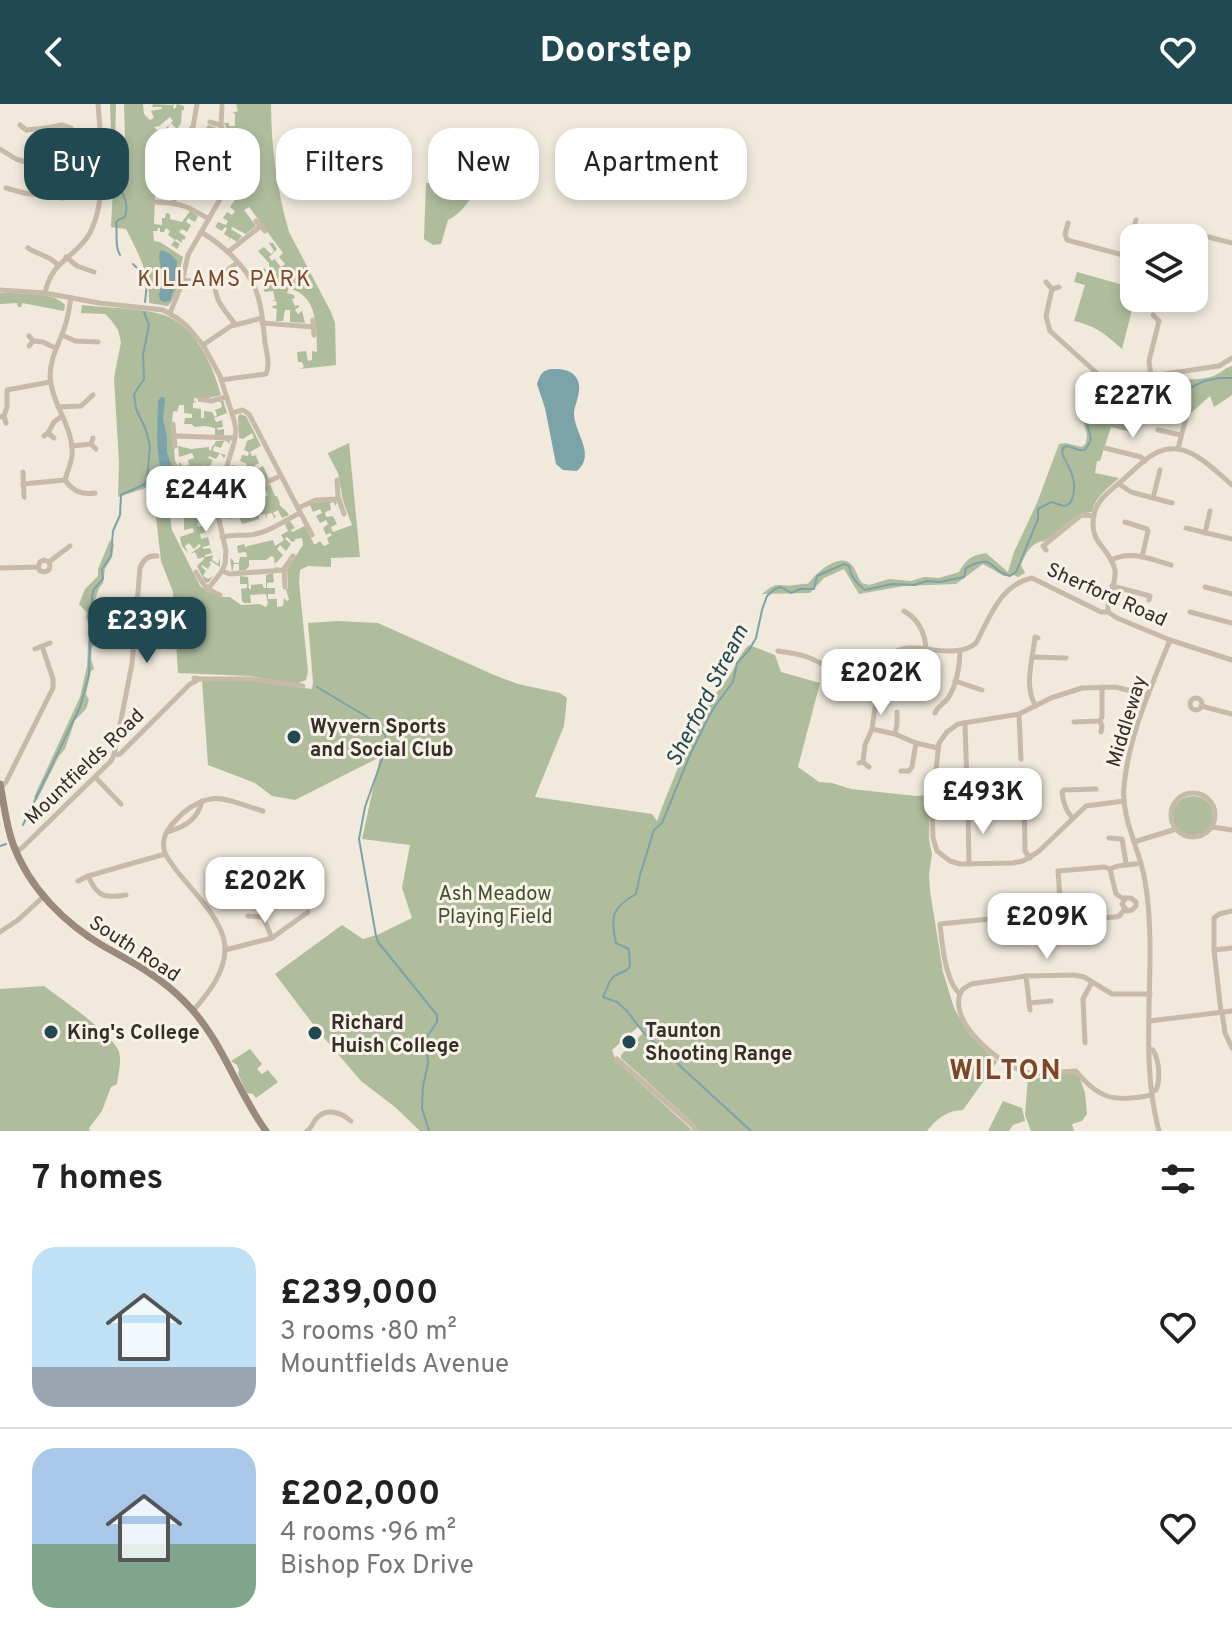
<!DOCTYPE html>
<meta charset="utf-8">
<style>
body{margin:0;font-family:Overpass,sans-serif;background:#f6f6f6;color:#222;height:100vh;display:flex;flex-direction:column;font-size:30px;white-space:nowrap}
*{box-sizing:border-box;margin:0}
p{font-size:26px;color:#767676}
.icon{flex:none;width:44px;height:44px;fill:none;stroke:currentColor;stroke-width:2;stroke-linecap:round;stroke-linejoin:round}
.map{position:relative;height:1027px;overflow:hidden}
.side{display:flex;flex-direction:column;background:#fff;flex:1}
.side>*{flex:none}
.guide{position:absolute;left:24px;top:24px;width:800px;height:72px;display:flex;gap:16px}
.fabs{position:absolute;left:1120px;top:120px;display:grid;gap:16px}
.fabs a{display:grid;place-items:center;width:88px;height:88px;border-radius:16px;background:#fff;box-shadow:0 4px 12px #0003;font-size:40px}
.price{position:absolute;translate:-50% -68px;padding:0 18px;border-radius:16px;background:#fff;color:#222;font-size:26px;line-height:52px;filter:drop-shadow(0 2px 4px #0008)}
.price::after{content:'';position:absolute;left:50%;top:48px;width:24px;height:18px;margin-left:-12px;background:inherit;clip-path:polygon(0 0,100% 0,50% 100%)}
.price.selected{background:#214952;color:#fff}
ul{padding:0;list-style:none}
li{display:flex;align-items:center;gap:24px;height:200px;padding:0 32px}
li+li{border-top:2px solid #e0e0e0}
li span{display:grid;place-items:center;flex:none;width:224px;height:160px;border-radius:24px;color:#555}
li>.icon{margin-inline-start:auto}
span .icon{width:96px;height:96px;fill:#fffc;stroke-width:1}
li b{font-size:34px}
h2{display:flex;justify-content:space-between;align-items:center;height:96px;padding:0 32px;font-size:34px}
.pill{padding:0 28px;border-radius:24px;background:#fff;box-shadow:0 4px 12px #0003;font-size:28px;line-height:72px}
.pill.selected{background:#214952;color:#fff}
header{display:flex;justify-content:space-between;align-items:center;height:104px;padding:0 32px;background:#214952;color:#fff;font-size:36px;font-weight:700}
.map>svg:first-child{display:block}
.green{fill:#afbd9d}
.water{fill:#7da3aa}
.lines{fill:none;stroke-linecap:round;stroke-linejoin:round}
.stream{stroke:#7da3aa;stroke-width:2}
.minor{stroke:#c7baa9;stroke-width:5}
.secondary{stroke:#9a8a7b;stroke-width:7}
.poi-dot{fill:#214952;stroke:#f8f2e8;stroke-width:3}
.labels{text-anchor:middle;stroke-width:6;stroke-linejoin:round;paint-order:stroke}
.street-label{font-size:20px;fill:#342d28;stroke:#f8f2e8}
.poi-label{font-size:20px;font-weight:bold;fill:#342d28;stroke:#f8f2e8;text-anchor:start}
.park-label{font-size:20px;fill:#40502e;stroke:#f8f2e8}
.neighbourhood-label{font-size:22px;letter-spacing:2px;fill:#7c4628;stroke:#f8f2e8}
.water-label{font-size:22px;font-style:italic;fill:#214952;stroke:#f8f2e8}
.district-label{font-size:28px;font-weight:bold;letter-spacing:2px;fill:#7c4628;stroke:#f8f2e8}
</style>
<header><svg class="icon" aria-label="back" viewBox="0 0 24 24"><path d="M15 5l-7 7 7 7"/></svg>Doorstep<svg class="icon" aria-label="heart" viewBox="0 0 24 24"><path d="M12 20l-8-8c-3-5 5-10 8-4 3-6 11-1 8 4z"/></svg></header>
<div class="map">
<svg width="1232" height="1027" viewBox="0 0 1232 1027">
<rect width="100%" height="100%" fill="#f0e9dc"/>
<g class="green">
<path d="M110 0H116L115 41 122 46 125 31 124 0H143L144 10 150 16 154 14 151 7 162 5 161 3H152L153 0 172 1 174 0 173 4 175 5 177 0 184 2V6H182L181 19 177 25 171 19 168 23 172 27 168 30 164 26 173 17 170 13 159 22 154 23 171 41C167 51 172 57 172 68H156L154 120 162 121V114H165L166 109 170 110V115L182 118 190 107 198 112 195 118 188 114 186 118 191 121 187 128 182 125 179 128 186 133 184 136 182 135V139L176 135 175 137 180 140 177 145 171 141 175 136 168 131 170 127 166 124 164 128H160V124H158L157 127H153L154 137 160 138 183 153C178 170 180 189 168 202L149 199C150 171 139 150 126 125L111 123 113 84Z"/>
<path d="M236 0H271C271 42 277 87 289 128L331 208 335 219 336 261 300 265 304 263 302 258H298L297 248 306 247 308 257 312 256V247L317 248C316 223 319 193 289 184L287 189 294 191 295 194 292 195 295 202 299 201V203L295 206 298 210 302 207 305 219 290 218V206H285L283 217H276L277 205 273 204 272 202 277 201 276 197H271L275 196 273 187 265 188 263 184 271 177 266 173 262 178 265 173 260 169 264 164 273 172 277 168 269 162V159L258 147 264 143 271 150 274 147 269 139H273L277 145 269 153 272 157 276 154 275 156 281 163 285 160 279 153 283 149 249 103 244 106 256 122 246 130 232 123 231 125 242 132 237 138 231 134 228 137 230 134 224 130 227 124 225 123 222 127 215 123 218 118 226 121 228 117 223 114 227 108 232 111 235 107 230 103 236 94 228 89 222 78 235 58 245 59 246 55 241 54V51L247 50 246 44 240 45 245 43 244 38 239 39 238 37 243 35 238 24 232 26 233 30 230 31 224 19H229V22H235V10L232 9 238 7Z"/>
<path d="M209 21 219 25 224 33 223 35 212 38 213 47 227 45H229C231 57 224 65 218 74L221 68 215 64 219 56 217 55 214 59 212 58 211 60 203 55 204 53 202 52 204 48 203 46 198 53 192 49 189 53 187 52 189 49 186 42 188 39 195 42 197 39 194 35 197 37 199 32 204 35 206 31 202 28 206 27 207 22Z"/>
<path d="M478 75C476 91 462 109 448 116L441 140 433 141 424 135 426 79 472 78Z"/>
<path d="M1077 168 1134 184V194H1148L1145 202 1134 198 1122 245C1105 230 1096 222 1074 217L1085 181 1074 178Z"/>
<path d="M0 189C17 189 54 187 65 201L64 207 22 199 21 203H18L17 199 0 200Z"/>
<path d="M82 201C106 204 143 204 164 211 196 222 213 262 221 291L200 296 201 298H198L199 295 194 294V297L197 298 193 299V304L201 305V314H204V307L212 308 215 313 217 311 215 306 222 303 221 298H217L223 296 227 309 214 314 216 318 222 316 223 323 217 324 218 326 224 325V332L215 331V324L205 322 195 323 191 320H184L185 314H192V310L184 309V301H179L177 308 175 307 173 308 172 318 171 319 173 343 174 344 175 357 178 362 180 358 183 363 189 361 188 356 194 354 192 349 179 353 178 342 191 345 209 343V346L211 347 212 342 214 341 216 337 230 336 229 341 228 338 224 337 221 344 214 342 213 347 226 351 224 354 220 349 216 355 209 352 208 354 213 356 209 364 203 361 201 363 209 368 204 376 190 373 188 363 184 364V368H182L178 363V375L170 394V413L172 426 200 482 210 489 222 493H230L241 501 259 500 266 503 268 499 266 490 250 491 251 499H244L242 497 241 485 247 484V480H240V472L248 473 249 485H251V481L262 480 264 484H266V471L273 469 274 478 267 479V484H275V490H268V495H277V503L283 502 284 494 287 497 289 496 286 485 288 484 287 465 303 441 302 434 295 435V437L292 438 287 433 285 435 291 440 286 447 280 441 277 445 283 451 277 458 275 459V463H280L275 464 274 453 271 452 266 456H249V462L246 466 239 467V460H234L232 468 230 454 233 456 234 459H239L240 453H247L246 448 238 449 237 442 244 440 246 444 247 442 273 436 275 442 284 436 281 431 288 427 285 420 290 417 295 424 291 426 292 428 305 422 314 440H316L320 437 324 442 329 440 327 434 332 431 330 429 326 431 323 424 328 420 326 416 320 419 316 412 322 409 320 405 313 408 310 401 312 399 335 397 337 399 335 402 334 398 330 399 331 406 325 408 326 413 333 412 337 420 331 423 333 428 352 421 343 397 338 369 328 350V349L349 339 360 453 331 454V463L308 462 300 466 299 478 308 568 306 576 296 580 250 572 178 569 173 488 161 457 153 386 149 383 118 393 119 359 114 274 121 238 118 226 111 216 105 210 81 209Z"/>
<path d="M1232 262V291L1214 303 1210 292 1191 309 1190 307 1152 298 1147 308 1140 306 1138 309 1134 329 1111 323 1100 357H1097L1095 369 1119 374C1108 384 1095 393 1092 408L1079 410 1045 437C1031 438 1026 449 1021 461L1025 469 1018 473 1014 471 1004 472 983 460 956 480 904 482 859 490 844 465 824 474 810 489 762 490C780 475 777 484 794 481 799 481 803 479 808 480 816 469 840 447 852 461 856 466 858 474 862 479L869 481 889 475 911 477 924 473 939 474 959 468C966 456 971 451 986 449L1008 468 1014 448 1037 399 1059 340 1066 339 1082 343 1086 339 1087 331 1083 316C1092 305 1103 302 1115 295 1122 291 1126 281 1134 279 1159 272 1185 279 1210 273 1219 271 1224 264 1232 262Z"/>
<path d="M240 310 246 312 261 342 250 348 252 352 257 351 256 352 259 359 254 362 256 366 263 362 269 375 263 377 258 369 256 370 258 375H255L254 369H248V376L247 368 240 369V365L230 366 232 361 246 364 247 360 240 357 242 351 248 352 249 348 244 346 247 337 254 334 252 329 243 335 239 334 238 313Z"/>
<path d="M270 380 275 392H277L280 399 279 400C282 405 286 405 289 411L282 414 278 406 273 409 276 413 274 414 272 409 267 410V415L265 410 259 411V415L242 420 239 412 229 415 227 409H225V401L227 406H230L229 396H231V400H239L240 407H242L241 400 249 399 250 408H258V399H255L268 391 264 383Z"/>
<path d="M183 391 190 395 186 404 188 405 190 401 195 403 197 397 203 395V402L195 404 196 408H201L203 416 197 419 198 423 205 422 207 428 200 430 201 435 208 433 210 441 203 443V445L210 444 212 449 205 451V453L213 451 212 456 218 460 220 454V463L211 457 209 459 211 460 208 465 202 461 201 462 206 467 203 472 208 475 213 472 208 479 205 478 197 462 204 455V453L198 455 195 448 190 450 201 442 199 440 194 445 189 439 185 442 188 449 182 442 180 433 194 428 193 424 184 426V414L191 412 190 410 183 412 180 406 185 404V399H180Z"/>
<path d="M110 436 114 440 112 453 105 465 103 479 99 484 94 499 92 535 94 541 92 543 91 555 94 565 91 567 86 590 89 596 86 605 75 616 65 645 59 652 37 696 34 693 80 593 87 562 89 521 86 513 87 509 79 500 85 485 98 472V465Z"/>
<path d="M337 517 378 519 494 571 518 580 560 589 567 594 564 622 535 693 652 710 657 717C667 689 679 662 690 635 700 628 699 616 704 606 710 594 721 585 728 574 736 563 739 550 749 541L775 551 781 568 820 579 798 663 819 678 832 679 851 685 916 692 930 691 929 735 932 750 929 770 930 787 943 868 954 904 960 915 971 932 997 958 963 1006C948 1006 936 1015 927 1027H698L691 1017 621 954V951L644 928 639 922 612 946 616 957 690 1024 691 1027H420L395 1003 361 977 319 928 275 870 342 821 363 835 377 831 412 814 402 784 410 741 362 735 380 653 295 696 272 692 255 679 208 661 202 576H245L312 585 313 578 308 519Z"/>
<circle cx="1193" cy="712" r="20"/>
<path d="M44 882C60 894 114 931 119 948 122 958 118 970 117 980L111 983 102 1007 89 1024 90 1027H0V885Z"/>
<path d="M250 945 262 960 257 965 262 970 268 966 278 978 256 994 253 990 247 989 238 970 239 966 237 961 231 957Z"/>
<path d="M1074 969 1079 972 1085 989 1087 1010 1082 1017 1072 1020 1074 1027H1031L1025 1011 1028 973 1045 974V972Z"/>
<path d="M1003 997 1022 1004 1025 1017 1013 1021 1009 1027H988Z"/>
</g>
<g class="water">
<path d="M161 146 169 149 177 157 175 182 170 197 164 198 160 196 159 191 162 178 159 150Z"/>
<path d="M552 265C559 265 570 265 575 272 584 282 576 297 574 308 573 328 597 350 577 367L563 366 556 360 545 304 537 280C540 271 542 266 552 265Z"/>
<path d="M161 293 165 294 163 315 167 333V348L174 368 173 375 168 380 166 379C155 356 157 327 158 302V297Z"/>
</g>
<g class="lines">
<g class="stream">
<path d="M120 151C114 142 118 129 116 119L118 116 125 113C128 102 126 98 122 88L126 77 122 69 121 45"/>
<path d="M133 160 139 166 142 177 147 179 145 198"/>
<path d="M317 583 374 617 385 631 386 644 365 703 359 735 376 832 378 838 437 911V918L426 934 428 960 423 982 422 1004 429 1027"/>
<path d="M23 721 80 603 89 571 90 535 93 517 92 492 94 485 103 475 102 465 111 452 113 427 120 411 121 391 145 380 147 375 150 343 146 326 136 305 134 290 144 275 143 251 149 221 144 208"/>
<path d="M0 742 6 740"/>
<path d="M751 1027 643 928 627 907 617 898 603 893 610 877 614 872 627 866 630 862 629 845 616 839C610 811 612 804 636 790L640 771 654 726 662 719 690 651 707 616 715 602 733 578 737 559 749 546 756 534 762 506 767 492 775 485 781 483 791 489 800 485H814L817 472 844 460 849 462C850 471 857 480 865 486L892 480 914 481 927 477 940 478 964 473 966 464C996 448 988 467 1010 472L1016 468 1038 415V405L1051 398C1052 398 1063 402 1064 402 1075 401 1075 382 1073 374 1071 365 1065 357 1062 349L1063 344 1067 342 1079 346H1085L1091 336 1087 318C1097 309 1108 313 1120 310L1123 294 1137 283H1145L1155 288 1186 286 1204 277 1219 274H1232"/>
</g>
<g class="minor">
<path d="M210 18 220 21C239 49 234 54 218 79"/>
<path d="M20 21 26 26 47 24"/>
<path d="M221 21 222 2"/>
<path d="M0 45 16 55 29 59 101 52"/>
<path d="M54 55 47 24 62 21 71 24"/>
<path d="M6 84 24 89 63 94"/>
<path d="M36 90 37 59"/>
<path d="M155 98C181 99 187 102 209 115"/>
<path d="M174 99 175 65 178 62"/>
<path d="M256 117 265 127"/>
<path d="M1068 119 1065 130 1067 136 1134 154"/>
<path d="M201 128C221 140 244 160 254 182 262 199 263 221 265 239 267 249 270 261 266 270L221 276"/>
<path d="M1191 134 1197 130 1232 139"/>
<path d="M28 144C38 151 49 151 58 161"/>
<path d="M228 148 261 122"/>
<path d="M1125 152 1136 116"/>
<path d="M66 153 77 162 94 168"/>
<path d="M182 176 215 180"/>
<path d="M1046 178 1052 185 1059 183"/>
<path d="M1052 185 1046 212 1050 227 1100 272 1107 276 1117 277 1219 262 1232 254"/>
<path d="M0 186 45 189 99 199 163 206 177 214 187 222 203 241 220 272 234 316 236 326 234 339 226 365 215 381 217 407 226 447 225 460 222 467 208 485"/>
<path d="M45 189C52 158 69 157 86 135 109 103 101 38 98 0"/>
<path d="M170 209 181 182 188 151 223 90C221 79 205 67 193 65 189 64 184 64 180 64L173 56V44L193 23 197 0"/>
<path d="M313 216 314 231"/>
<path d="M262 219 314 223"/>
<path d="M235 220C224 205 212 195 216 175L237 159"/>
<path d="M62 231 75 237 98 238"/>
<path d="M33 237 43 238 55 244"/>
<path d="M203 241 231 222 262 214"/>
<path d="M29 242 33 237 29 232"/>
<path d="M1151 272 1149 257 1159 217 1153 211"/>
<path d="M200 295 211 297 226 293"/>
<path d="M58 303 81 302 93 291"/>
<path d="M232 309 243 306 249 310 312 431"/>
<path d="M4 312 7 303V286L50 278"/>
<path d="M0 313 4 312 6 319"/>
<path d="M173 320 175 342"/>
<path d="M1158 326 1181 331"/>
<path d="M48 329 54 318 62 312"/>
<path d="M44 332 48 329 54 334"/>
<path d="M176 332 235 334"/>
<path d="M93 334 91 340 96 345"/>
<path d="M72 342 91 340"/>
<path d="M1105 344 1141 353 1145 357"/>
<path d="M1178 345 1187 310"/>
<path d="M23 368 24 393"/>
<path d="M224 370 229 374 232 389 249 387 280 372"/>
<path d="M65 376C67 368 71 360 72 352 74 323 52 301 50 273 50 254 58 242 64 225 68 215 69 204 71 194"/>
<path d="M65 376C73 387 81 391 95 389"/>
<path d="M337 376 338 393 344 410"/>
<path d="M23 380 65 376"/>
<path d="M1119 380 1131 388 1172 399"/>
<path d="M178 386 196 393 216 391"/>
<path d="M1153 394 1160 366"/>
<path d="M172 404 174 392 180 379"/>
<path d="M298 404 316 396 339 395"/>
<path d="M1125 418 1147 425 1148 427 1142 453"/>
<path d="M1186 424 1232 435"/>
<path d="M1205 429 1210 407"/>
<path d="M222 433C235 430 237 432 249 431 267 430 285 416 300 409"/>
<path d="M1046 446 1043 442 1080 412 1083 411 1094 412"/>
<path d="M1111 456C1132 446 1150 455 1171 461"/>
<path d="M49 458 70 442"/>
<path d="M0 464 38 463 40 467 45 468 49 466 50 462 49 458 44 456 40 458 38 463"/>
<path d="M222 467 230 470 284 466"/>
<path d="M196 468C202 480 207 486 220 491"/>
<path d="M1112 482 1150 492 1149 496"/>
<path d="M285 483 284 465 293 452"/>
<path d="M1205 483 1232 490"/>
<path d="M904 507C918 515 925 528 926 545"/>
<path d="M1108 508C1106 494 1117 480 1115 466 1110 443 1088 440 1094 411 1097 394 1113 385 1125 374 1135 365 1146 353 1158 348 1187 335 1212 364 1232 381"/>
<path d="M1190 508 1232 519"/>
<path d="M35 545 50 539"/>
<path d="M778 547C790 549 802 550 812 555 827 561 839 573 855 576 874 568 886 546 908 544 928 543 960 554 976 539 990 513 1000 481 1032 474L1101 508H1108L1117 514 1170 536 1232 556"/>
<path d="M1033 553 1066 554"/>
<path d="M955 577 982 586"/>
<circle cx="1196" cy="600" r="6"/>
<path d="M1036 602C1023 583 1033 555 1035 533L1038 534"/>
<path d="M1201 602 1232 610"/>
<path d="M935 609C938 602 944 600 948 594 957 581 960 560 960 546"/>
<path d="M1019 610 1021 655"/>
<path d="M1100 617 1102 622 1101 628"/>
<path d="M1074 618 1100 617 1102 613V583"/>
<path d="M965 619 967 681"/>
<path d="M872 625 876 597"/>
<path d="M895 630 897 620V608"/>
<path d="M114 651 132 560 140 464C143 456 148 451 157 452"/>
<path d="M863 658 865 641 872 625 895 630 916 639 938 644"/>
<path d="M859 659 863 658 869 663"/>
<path d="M901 667H909L912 663 916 639"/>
<path d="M95 673 121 700"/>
<path d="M1 684 6 678 53 584V575L42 542"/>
<path d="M1024 686 1025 747 1030 754"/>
<circle cx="1193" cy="711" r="22"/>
<path d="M1124 697 1086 702 1038 748 1023 757 1013 759 960 760 950 757 937 747 933 734 932 702 939 639 947 628 958 620 1019 610 1051 594 1082 584 1115 583 1148 591"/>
<path d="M968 706 969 760"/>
<path d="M1072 713C1065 706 1063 698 1062 688L1064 686 1096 685"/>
<path d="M1212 723 1232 726"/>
<path d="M167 728C184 723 198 716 202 697"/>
<path d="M1109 734 1122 735 1126 759"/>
<path d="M1134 738 1176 725"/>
<path d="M16 748 23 743 111 657 114 651 120 650 190 580 196 577 194 574 200 575H250L303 582"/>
<path d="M1110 765 1116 790 1122 794H1131L1136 798V802L1132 806 1127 807 1122 800 1125 795"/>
<path d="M78 777 88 772"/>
<path d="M126 791C105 794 98 794 88 772L165 750"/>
<path d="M1038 803 1040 816"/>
<path d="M1125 805 1119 812 1115 813 1072 816 1069 814 1066 797 1060 795 1058 767 1105 763 1110 765C1120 759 1130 762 1141 759"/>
<path d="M1039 810 940 820C942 839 945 877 960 890 950 920 999 960 1025 968 1042 973 1059 967 1076 967 1100 997 1117 998 1152 991"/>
<path d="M248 812 263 813 276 794"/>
<path d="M263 813 272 834"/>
<path d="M0 828 18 816 44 792"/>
<path d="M225 846 272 834 308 808"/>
<path d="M1214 846 1232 844"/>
<path d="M1026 872 1030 906"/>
<path d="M960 890 963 885 971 880 1026 872 1074 871 1084 873 1112 890H1150"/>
<path d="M1029 899 1051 897"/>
<path d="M193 907C209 888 226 868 225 842 223 816 192 786 176 766 172 759 165 753 164 745 161 729 173 719 183 709 214 684 228 697 263 707"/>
<path d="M1221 908 1214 846V814L1219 810 1232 807"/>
<path d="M1222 908 1225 929 1232 944"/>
<path d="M1149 917 1232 907"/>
<path d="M1085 939 1083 895 1092 878"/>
<path d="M1150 945 1153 946C1159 956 1161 975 1156 986L1152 988"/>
<path d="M617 955 693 1022 695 1027"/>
<path d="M307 1027C311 1024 313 1020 315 1016 325 1003 341 1008 351 1017"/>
<path d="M1159 1027C1137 947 1159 859 1145 777 1140 745 1121 716 1124 682 1129 631 1151 583 1170 536"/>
</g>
<path class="secondary" d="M0 680C4 700 6 721 13 740 29 784 65 820 105 843 134 859 162 874 185 898 222 935 236 986 266 1027"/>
</g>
<g class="poi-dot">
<circle cx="294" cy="633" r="8"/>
<circle cx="51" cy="928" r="8"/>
<circle cx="315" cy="929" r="8"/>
<circle cx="629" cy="938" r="8"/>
</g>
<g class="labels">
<g class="street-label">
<text transform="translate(1107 490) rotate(24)" y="7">Sherford Road</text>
<text transform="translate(1126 617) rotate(-73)" y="7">Middleway</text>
<text transform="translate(84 662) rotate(-44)" y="7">Mountfields Road</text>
<text transform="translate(135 844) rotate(33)" y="7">South Road</text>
</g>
<g class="poi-label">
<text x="310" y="629">Wyvern Sports<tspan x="310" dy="23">and Social Club</tspan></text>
<text x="331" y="925">Richard<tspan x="331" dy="23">Huish College</tspan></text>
<text x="645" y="933">Taunton<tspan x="645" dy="23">Shooting Range</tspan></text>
<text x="67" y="935">King's College</text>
</g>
<g class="park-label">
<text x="495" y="796">Ash Meadow<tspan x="495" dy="23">Playing Field</tspan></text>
</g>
<g class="neighbourhood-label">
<text x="225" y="182">KILLAMS PARK</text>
</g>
<g class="water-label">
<text transform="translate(706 591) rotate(-63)" y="8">Sherford Stream</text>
</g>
<g class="district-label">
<text x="1006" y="975">WILTON</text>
</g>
</g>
</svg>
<div class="fabs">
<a><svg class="icon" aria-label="layers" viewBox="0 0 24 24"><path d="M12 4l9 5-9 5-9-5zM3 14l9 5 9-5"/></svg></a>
</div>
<b class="price" style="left:1133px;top:336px">£227K</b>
<b class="price" style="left:206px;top:430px">£244K</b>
<b class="price selected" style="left:147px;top:561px">£239K</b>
<b class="price" style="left:881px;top:613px">£202K</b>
<b class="price" style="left:983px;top:732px">£493K</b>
<b class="price" style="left:265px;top:821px">£202K</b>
<b class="price" style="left:1047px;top:857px">£209K</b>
<div class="guide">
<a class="pill selected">Buy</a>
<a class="pill">Rent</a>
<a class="pill">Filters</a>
<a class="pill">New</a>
<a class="pill">Apartment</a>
</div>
</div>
<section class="side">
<h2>7 homes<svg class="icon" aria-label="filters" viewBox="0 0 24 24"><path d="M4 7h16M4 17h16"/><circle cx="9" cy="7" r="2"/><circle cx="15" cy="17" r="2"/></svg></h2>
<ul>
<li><span style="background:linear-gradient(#bfe0f5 75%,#9aa5b1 0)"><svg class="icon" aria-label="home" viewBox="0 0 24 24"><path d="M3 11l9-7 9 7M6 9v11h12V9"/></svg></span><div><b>£239,000</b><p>3 rooms · 80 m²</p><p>Mountfields Avenue</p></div><svg class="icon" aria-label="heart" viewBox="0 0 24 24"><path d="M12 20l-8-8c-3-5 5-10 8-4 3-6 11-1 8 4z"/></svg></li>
<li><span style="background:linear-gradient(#a9c7e8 60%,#7fa58c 0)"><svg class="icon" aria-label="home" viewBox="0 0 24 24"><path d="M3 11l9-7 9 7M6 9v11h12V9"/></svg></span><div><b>£202,000</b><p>4 rooms · 96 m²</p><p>Bishop Fox Drive</p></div><svg class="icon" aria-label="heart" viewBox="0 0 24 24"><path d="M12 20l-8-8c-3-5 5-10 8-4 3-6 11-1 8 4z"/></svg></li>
</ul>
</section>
